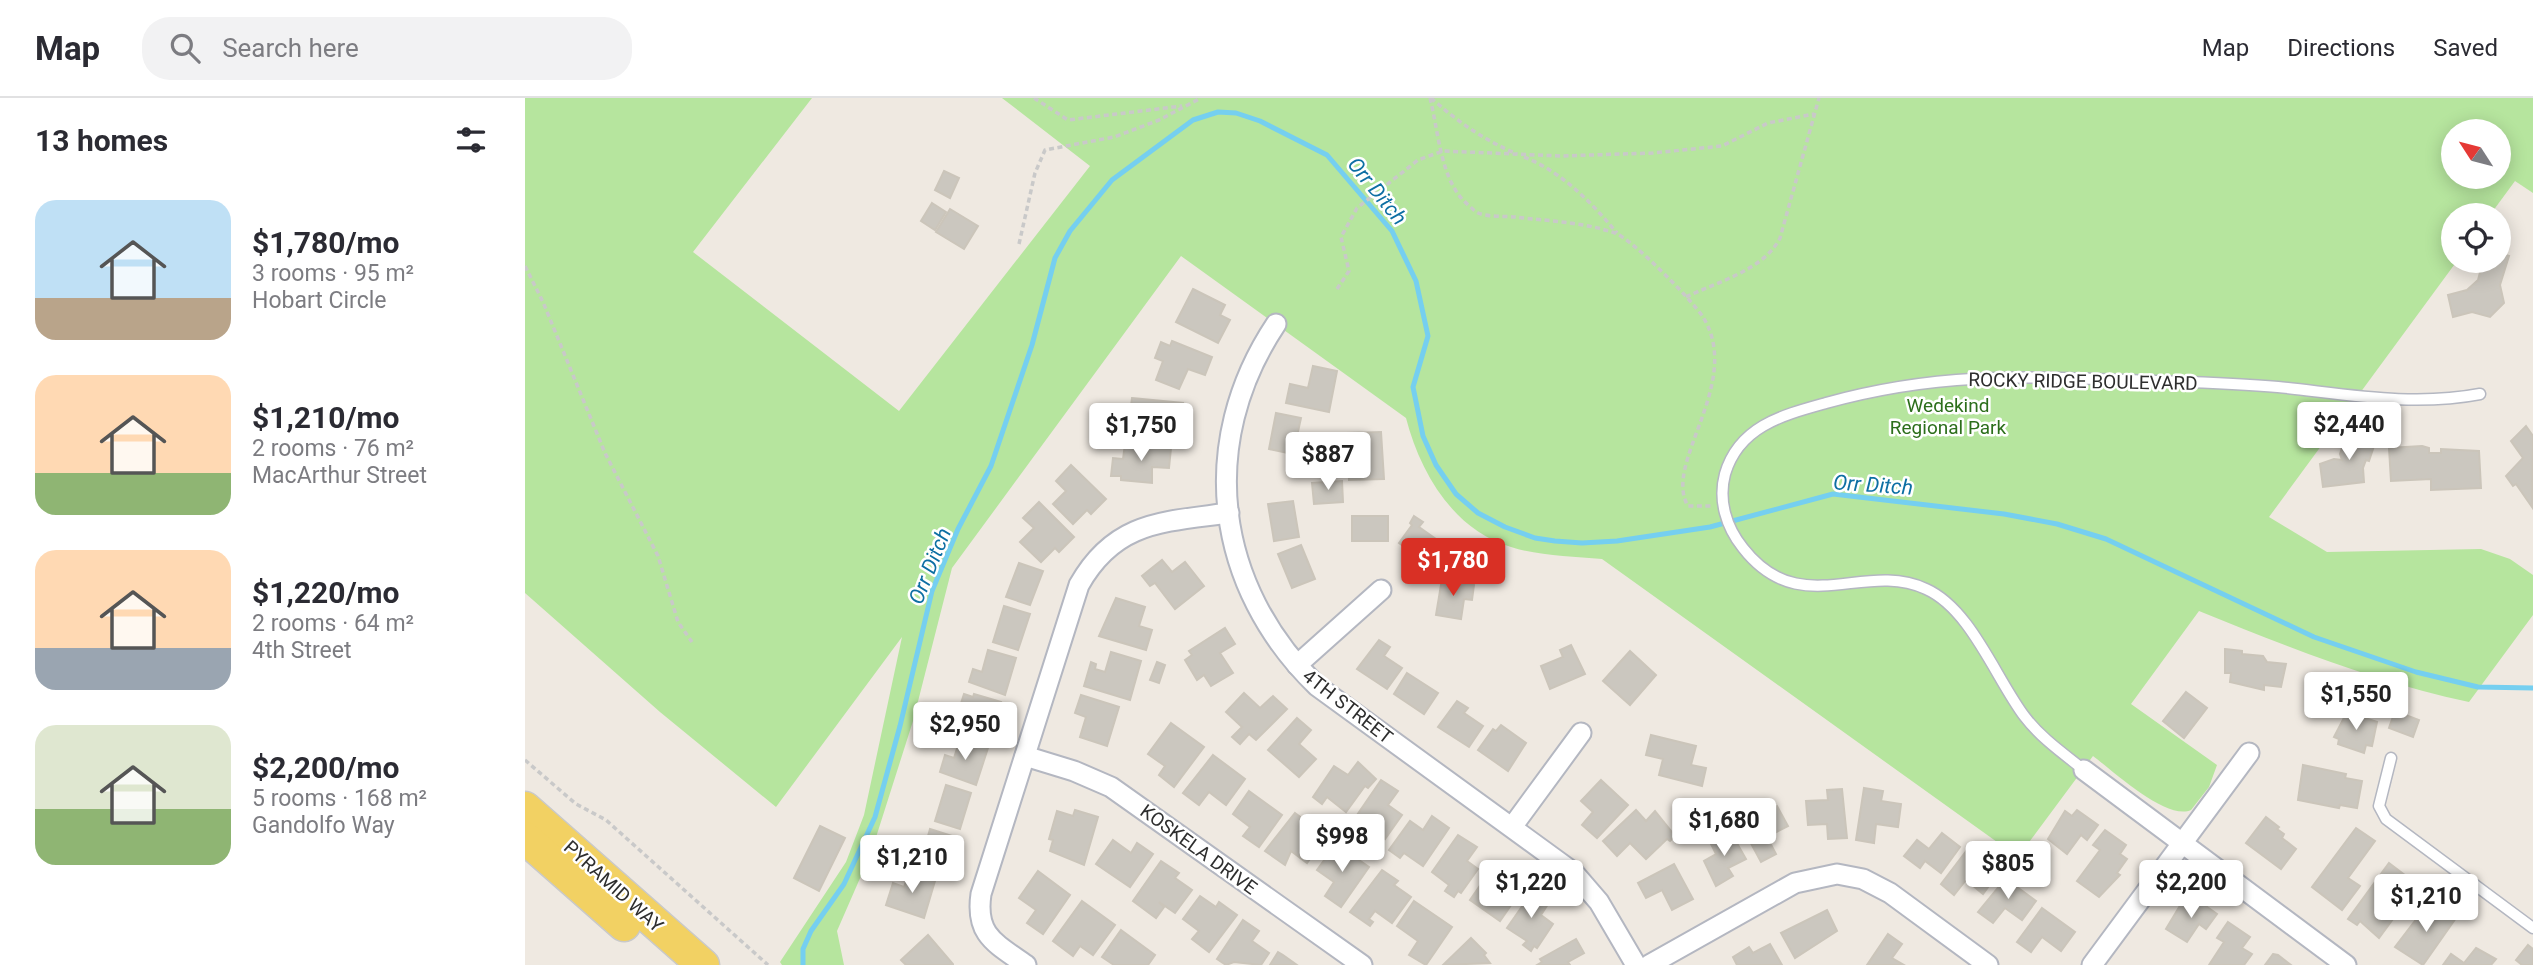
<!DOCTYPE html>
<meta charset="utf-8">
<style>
body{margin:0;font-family:Roboto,sans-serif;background:#f2f2f3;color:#2b2b33;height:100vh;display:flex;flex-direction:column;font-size:26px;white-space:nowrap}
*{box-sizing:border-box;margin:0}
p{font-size:23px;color:#7c7c81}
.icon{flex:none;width:38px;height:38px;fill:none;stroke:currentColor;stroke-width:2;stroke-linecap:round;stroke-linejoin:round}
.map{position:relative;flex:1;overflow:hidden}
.drawer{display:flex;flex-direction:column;background:#fff;width:525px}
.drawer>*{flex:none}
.needle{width:46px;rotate:306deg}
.fabs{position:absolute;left:1916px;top:21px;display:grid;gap:14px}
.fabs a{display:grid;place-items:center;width:70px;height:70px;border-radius:50%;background:#fff;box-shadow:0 4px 18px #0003;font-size:35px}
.price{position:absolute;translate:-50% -60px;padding:0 16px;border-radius:7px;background:#fff;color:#222;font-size:23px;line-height:46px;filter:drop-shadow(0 2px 4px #0008)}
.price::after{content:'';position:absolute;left:50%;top:42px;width:21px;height:16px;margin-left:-10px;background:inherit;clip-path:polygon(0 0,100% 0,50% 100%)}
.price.on{background:#d93025;color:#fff}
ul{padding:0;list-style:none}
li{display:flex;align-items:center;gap:21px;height:175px;padding:0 35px}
li span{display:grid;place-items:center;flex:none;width:196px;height:140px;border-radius:21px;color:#555}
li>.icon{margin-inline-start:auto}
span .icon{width:84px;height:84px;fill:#fffc;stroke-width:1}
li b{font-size:30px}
h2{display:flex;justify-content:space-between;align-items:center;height:84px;padding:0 35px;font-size:30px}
header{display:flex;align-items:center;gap:42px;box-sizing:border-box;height:98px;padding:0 35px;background:#fff;border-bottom:2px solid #e1e1e2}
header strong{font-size:33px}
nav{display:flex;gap:38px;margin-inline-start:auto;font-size:24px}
.search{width:490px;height:63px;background:#f2f2f3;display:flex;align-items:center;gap:18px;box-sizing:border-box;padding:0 24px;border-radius:28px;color:#7c7c81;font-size:26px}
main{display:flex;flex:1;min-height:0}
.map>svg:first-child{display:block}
.green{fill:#b6e59e;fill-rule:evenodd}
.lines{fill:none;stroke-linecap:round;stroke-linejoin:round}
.stream{stroke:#75cff0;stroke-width:5}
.building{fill:#cbc7bf;stroke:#cbc5ba;stroke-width:2}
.lane-casing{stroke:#b4b7c1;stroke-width:13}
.street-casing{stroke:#b4b7c1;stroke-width:23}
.primary-casing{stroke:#c9c9c9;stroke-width:35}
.path{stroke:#c9c9c9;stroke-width:3.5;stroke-dasharray:5 3.5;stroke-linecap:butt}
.lane{stroke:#fff;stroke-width:10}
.street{stroke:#fff;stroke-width:19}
.primary{stroke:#f2d163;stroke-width:32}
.labels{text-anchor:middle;stroke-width:5;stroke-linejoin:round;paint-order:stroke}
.street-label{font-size:19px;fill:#2e2e2e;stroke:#fff}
.park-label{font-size:19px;fill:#2c6e1b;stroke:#fff}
.water-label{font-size:21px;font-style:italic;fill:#0d6fa3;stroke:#fff}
</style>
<header>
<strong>Map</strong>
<div class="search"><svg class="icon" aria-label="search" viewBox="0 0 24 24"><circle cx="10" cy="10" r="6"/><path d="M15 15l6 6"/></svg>Search here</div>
<nav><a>Map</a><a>Directions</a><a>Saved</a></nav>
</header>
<main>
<section class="drawer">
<h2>13 homes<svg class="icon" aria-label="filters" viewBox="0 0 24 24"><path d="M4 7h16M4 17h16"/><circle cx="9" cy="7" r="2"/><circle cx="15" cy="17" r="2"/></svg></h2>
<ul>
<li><span style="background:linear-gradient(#bfe0f5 70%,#b9a48a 0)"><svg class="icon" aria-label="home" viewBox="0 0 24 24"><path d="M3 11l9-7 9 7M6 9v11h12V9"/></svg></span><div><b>$1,780/mo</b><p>3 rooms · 95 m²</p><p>Hobart Circle</p></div></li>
<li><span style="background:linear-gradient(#ffd9b3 70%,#8fb573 0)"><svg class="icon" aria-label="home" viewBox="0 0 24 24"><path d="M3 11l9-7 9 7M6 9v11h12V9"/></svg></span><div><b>$1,210/mo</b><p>2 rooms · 76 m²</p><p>MacArthur Street</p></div></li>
<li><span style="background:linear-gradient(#ffd9b3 70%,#9aa5b1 0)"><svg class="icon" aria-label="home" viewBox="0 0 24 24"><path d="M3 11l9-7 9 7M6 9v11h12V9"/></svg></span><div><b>$1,220/mo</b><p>2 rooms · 64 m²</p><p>4th Street</p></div></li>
<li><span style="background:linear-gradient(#dfe7d0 60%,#8fb573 0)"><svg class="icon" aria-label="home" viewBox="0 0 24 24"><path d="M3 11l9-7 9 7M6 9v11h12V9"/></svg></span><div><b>$2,200/mo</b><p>5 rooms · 168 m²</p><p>Gandolfo Way</p></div></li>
</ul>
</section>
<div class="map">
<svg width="2008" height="867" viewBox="0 0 2008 867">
<rect width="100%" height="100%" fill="#efe9e1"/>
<path class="green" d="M0 0H287L168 154 374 313 565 68 477 0H2008V95L1990 83 1965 117H1928V163H1932L1744 419 1802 454 1956 451 1985 461 2008 477V517L1944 604C1850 584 1763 549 1674 513L1606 606 1692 667 1684 689 1666 712C1642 723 1588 673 1568 658L1493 759 1077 461C1047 458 1014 458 986 449 928 432 895 374 881 320L656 158 427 470 388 623 346 755 312 833 319 867H257L255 864 321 764 339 717 377 539 251 709 135 614 0 495ZM1928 33H1974V79H1928Z"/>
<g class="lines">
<path class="stream" d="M278 867V851L286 833 319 786 350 719 375 628 407 493 433 431 466 368 507 247 530 160 545 133 587 82 668 22 693 14 711 15 735 23 802 57 867 133 891 183 903 238 888 289 898 338 911 367 931 396 953 415 980 429 1010 440 1030 443 1057 445 1092 443 1185 429 1308 396 1479 416 1532 426 1581 441 1789 539 1891 574 1953 589 2008 590"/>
</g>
<g class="building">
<path d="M419 73 434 80 425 100 410 92Z"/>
<path d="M407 105 421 114 410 132 396 123Z"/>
<path d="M425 111 453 128 439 151 411 134Z"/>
<path d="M1974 155 1984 158 1975 187 1979 205 1965 219 1947 214 1928 219 1923 197 1942 192 1953 182 1958 163H1974Z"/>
<path d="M668 191 700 207 695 217 705 222 693 245 651 224Z"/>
<path d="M647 243 687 259 680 277 663 271 654 291 631 282 638 263 630 260 636 244 645 248Z"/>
<path d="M788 268 812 273 804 314 761 305 765 286 783 290Z"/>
<path d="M607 300 658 305 656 321 661 322 659 342 613 336 615 316 605 315Z"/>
<path d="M751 315 776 320 768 356 744 351Z"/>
<path d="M2001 328 2008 338 2007 409 1991 386 1988 388 1981 378 1998 360 1986 343Z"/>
<path d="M1823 333 1851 342 1844 363 1841 362 1838 370 1839 384 1798 389 1795 366 1809 361 1817 362 1815 356Z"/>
<path d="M856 334 859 381 824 382 822 335Z"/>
<path d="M600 346 646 350 644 370 627 369V385L596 382V378H586L588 360 598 361Z"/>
<path d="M1897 348 1904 350V355H1916V351L1954 353 1956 390 1906 392V381L1866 383 1864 350Z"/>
<path d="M546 367 581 401 566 416 562 412 548 426 528 406 541 393 531 383Z"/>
<path d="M817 383 818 404 789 406 787 385Z"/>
<path d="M768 403 774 439 749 443 743 406Z"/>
<path d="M514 404 549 439 534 454 530 450 516 464 495 444 509 430 498 420Z"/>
<rect x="827" y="418" width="36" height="25"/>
<path d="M889 418 898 424 894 429 918 446 904 466 874 445 887 427 885 425Z"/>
<path d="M776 447 790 481 767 490 753 456Z"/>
<path d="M637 462 647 474 660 464 679 488 650 511 630 485 625 488 617 478Z"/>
<path d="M494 465 518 473 505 507 481 499Z"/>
<path d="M917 481 949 487 947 502 939 501 936 521 911 517Z"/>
<path d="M591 500 620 509 614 528 627 532 621 552 574 538Z"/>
<path d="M479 508 505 516 493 552 468 544Z"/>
<path d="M700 530 710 546 695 555 708 575 686 588 679 577 672 582 660 562 667 557 664 553Z"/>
<path d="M854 542 865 549 859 558 877 570 862 591 832 571Z"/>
<path d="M1046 547 1060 576 1025 591 1016 568 1038 559 1035 552Z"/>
<path d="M1700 551 1717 553V556L1738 558 1742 564 1761 566 1756 589 1739 587V592L1705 584 1706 575H1700Z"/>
<path d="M463 552 491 560 480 597 444 584 448 571 457 574Z"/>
<path d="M1105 553 1131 577 1105 607 1078 583Z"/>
<path d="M586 554 616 563 605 602 559 588 566 564 571 566 570 571 580 574Z"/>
<path d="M632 564 640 567 634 585 625 582Z"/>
<path d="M882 575 913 595 899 616 869 596Z"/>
<path d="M1661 594 1682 610 1659 640 1638 623Z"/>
<path d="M719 595 735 610 748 598 762 611 731 642 724 636 715 646 707 639 717 629 701 614Z"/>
<path d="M439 596 448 599 449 596 476 604 464 641 429 627Z"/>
<path d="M556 597 594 609 582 648 555 639 561 619 550 615Z"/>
<path d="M932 603 943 610 939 615 958 628 944 649 913 629Z"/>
<path d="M1870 613 1894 622 1888 639 1864 630Z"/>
<path d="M1822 614 1852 624 1847 648 1841 647 1839 655 1813 646 1814 641 1809 639Z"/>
<path d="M772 620 786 632 774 646 791 661 774 679 743 652Z"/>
<path d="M646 625 679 649 649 689 634 677 640 668 623 656Z"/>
<path d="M976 627 1001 645 983 673 953 652 968 631 971 633Z"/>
<path d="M1126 637 1171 648 1166 667 1181 670 1177 688 1134 677 1138 661 1121 657Z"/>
<path d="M435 641 463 650 451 687 415 674 420 657 429 660Z"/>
<path d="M688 657 720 681 701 707 684 694 674 707 658 695Z"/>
<path d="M833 664 851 681 843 690 840 688 821 714 802 699 797 706 788 699 809 668 823 677Z"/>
<path d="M1778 667 1821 676 1820 680 1837 683 1832 710 1815 707 1814 710 1773 702Z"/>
<path d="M856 682 873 693 863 707 877 717 860 741 830 720Z"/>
<path d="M1076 682 1103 707 1072 740 1057 727 1068 714 1056 703Z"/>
<path d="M421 687 446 695 435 731 410 723Z"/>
<path d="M1339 690 1358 693 1356 703 1376 706 1373 729 1351 726 1349 745 1331 742Z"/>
<path d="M1317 691 1322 740 1303 741 1302 726 1283 727 1281 703 1303 702 1302 692Z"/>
<path d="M724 693 757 717 734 749 718 738 725 729 708 716Z"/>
<path d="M1252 708 1263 728 1242 739 1251 756 1236 764 1216 727Z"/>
<path d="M550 712 573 719 559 767 525 753 528 742 524 741 532 713 548 718Z"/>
<path d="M1111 712 1121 723 1130 713 1150 738 1145 743 1142 741 1121 761 1105 745 1092 758 1078 743Z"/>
<path d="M1552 712 1573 727 1562 742 1556 737 1542 756 1523 741 1540 713 1547 718Z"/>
<path d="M770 715 801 738 782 765 766 753 760 767 740 753Z"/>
<path d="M907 718 924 730 898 768 879 755 875 760 864 752 885 723 898 732Z"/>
<path d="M1741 719 1754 729 1752 731 1759 736 1757 740 1771 751 1756 771 1721 745Z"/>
<path d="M295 728 320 740 294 793 269 780Z"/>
<path d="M1831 730 1850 743 1823 780 1835 788 1817 812 1787 789Z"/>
<path d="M405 731 433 740 420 777 386 765 394 742 401 745Z"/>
<path d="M1580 732 1601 747 1595 756 1602 761 1592 775 1595 777 1574 799 1552 783 1575 752 1568 747Z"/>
<path d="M1205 733 1221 761 1203 770 1208 778 1191 788 1179 763 1191 756 1185 744Z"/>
<path d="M1417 735 1435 749 1416 775 1400 763 1395 770 1379 758 1392 742 1404 751Z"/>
<path d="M933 737 952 749 942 763 953 771 936 795 933 793 929 799 920 793 924 787 907 774Z"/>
<path d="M588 742 606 755 612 745 628 756 605 789 571 766Z"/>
<path d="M811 746 844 769 816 809 800 798 809 784 792 772Z"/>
<path d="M1445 748 1455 755 1451 761 1472 777 1458 796 1441 782 1429 797 1416 786Z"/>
<path d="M636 763 654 775 650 780 667 792 650 815 634 804 639 809 631 820 608 803Z"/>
<path d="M1864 765 1881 778 1867 797 1879 806 1854 840 1835 823 1832 827 1823 821Z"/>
<path d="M1149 766 1168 801 1147 812 1137 792 1121 800 1113 785Z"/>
<path d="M857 772 873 783 869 787 886 799 867 825 850 813 844 821 848 824 845 828 825 814Z"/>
<path d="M513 773 545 797 518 836 502 825 511 812 494 800Z"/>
<path d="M985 774 1005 788 995 802 991 800 975 823 945 802 961 779 975 789Z"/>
<path d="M384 775 410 783 399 820 361 807 368 785 379 789Z"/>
<path d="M1485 775 1496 783 1492 789 1511 803 1497 822 1480 810 1468 825 1453 814Z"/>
<path d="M1005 789 1025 803 1016 817 1028 826 1012 850 1009 848 1006 853 998 847 1002 843 982 830 998 807 994 804Z"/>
<path d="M675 798 691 809 694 804 712 817 684 854 667 841 674 833 658 821Z"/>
<path d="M1671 801 1692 816 1681 831 1674 826 1662 844 1641 831 1656 806 1665 809Z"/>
<path d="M557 803 590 827 568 857 555 848 548 858 528 843Z"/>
<path d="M889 803 927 829 901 867 884 857 893 843 872 828Z"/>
<path d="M1910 804 1931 820 1898 867 1870 849 1896 815 1900 817Z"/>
<path d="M1517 810 1550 834 1536 853 1517 839 1506 854 1492 844Z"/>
<path d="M1302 812 1312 833 1270 860 1256 835Z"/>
<path d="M718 822 734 833 727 843 744 855 736 867 709 864 701 867 692 861Z"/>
<path d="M1703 824 1725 839 1717 850 1727 856 1719 867H1684L1699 844 1692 840Z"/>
<path d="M596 832 630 857 623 867H589L577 859Z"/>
<path d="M1363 836 1377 846 1367 860 1379 867H1342Z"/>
<path d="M403 837 428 866V867H381L376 862Z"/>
<path d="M946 840 961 855 959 857 965 865 918 867Z"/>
<path d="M1051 841 1059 855 1043 864 1045 867H1012L1017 864 1015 861Z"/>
<path d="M1245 846 1257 867H1212L1208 859 1224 849 1228 855Z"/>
<path d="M2003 847 2008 851V867H1997L1991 862Z"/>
<path d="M1951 850 1971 861 1966 867H1918L1926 856 1939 865Z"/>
<path d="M753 854 758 857 772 867H745Z"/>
<path d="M1748 856 1753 857 1766 867H1740Z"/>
</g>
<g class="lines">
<g class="lane-casing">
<g id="lane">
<path d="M1866 660 1854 708 1861 721 2008 830"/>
<path d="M1559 672C1539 656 1516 640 1500 619 1471 581 1446 511 1401 491 1338 462 1275 523 1218 450 1201 429 1193 402 1200 376 1214 328 1258 317 1301 305 1409 275 1492 278 1601 282 1652 284 1702 284 1753 289 1821 296 1887 309 1955 296"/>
</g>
</g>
<g class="street-casing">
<g id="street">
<path d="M751 226C671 346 690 489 792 588L1049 775 1074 804 1111 867"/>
<path d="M772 567 856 492"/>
<path d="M500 658 549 673 586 689 837 867"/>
<path d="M1559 672 1821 867"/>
<path d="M987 729 1056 635"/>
<path d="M501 867C470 845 450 837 456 796L554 487C590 423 638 424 704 415"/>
<path d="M1124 867 1270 785 1312 776 1338 781 1365 795 1463 867"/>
<path d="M1567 867 1724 655"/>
</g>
</g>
<g class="primary-casing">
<g id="primary">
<path d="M0 710 178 867"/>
<path d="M0 740 99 827"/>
</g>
</g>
<g class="path">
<path d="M509 0 543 22 657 8"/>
<path d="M905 0C913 31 915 76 937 101 941 105 948 112 953 115 963 119 979 118 990 119 1023 123 1058 124 1090 135 1107 141 1167 202 1178 219 1219 285 1137 365 1163 408H1187"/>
<path d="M906 0C933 24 959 42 992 56"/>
<path d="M999 59C1037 74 1066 104 1092 135"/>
<path d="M494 146 510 75 520 52 589 39 634 22 676 0"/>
<path d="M0 168 18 204 80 355 133 458 153 524 167 544"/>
<path d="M812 191 824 173 816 139 832 110 893 62 918 53 1036 58 1128 55 1197 48 1243 25 1289 16"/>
<path d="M1161 199C1192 184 1239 172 1255 140L1294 0"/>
<path d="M0 662 51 706 81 722 243 867"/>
</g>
<use href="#lane" class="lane"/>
<use href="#street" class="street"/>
<use href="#primary" class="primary"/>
</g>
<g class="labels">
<g class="street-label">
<text transform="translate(1558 283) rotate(1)" y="7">ROCKY RIDGE BOULEVARD</text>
<text transform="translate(823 608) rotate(38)" y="7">4TH STREET</text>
<text transform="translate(674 751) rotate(36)" y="7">KOSKELA DRIVE</text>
<text transform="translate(89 788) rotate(42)" y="7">PYRAMID WAY</text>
</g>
<g class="park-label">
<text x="1423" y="314">Wedekind<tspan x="1423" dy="22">Regional Park</tspan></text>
</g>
<g class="water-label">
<text transform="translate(852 93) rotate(51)" y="7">Orr Ditch</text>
<text transform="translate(1348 387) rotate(4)" y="7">Orr Ditch</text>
<text transform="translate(405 468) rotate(-68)" y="7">Orr Ditch</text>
</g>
</g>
</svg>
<div class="fabs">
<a><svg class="needle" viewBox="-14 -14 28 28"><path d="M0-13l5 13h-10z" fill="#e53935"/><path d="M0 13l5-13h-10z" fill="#7c7c81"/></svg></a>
<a><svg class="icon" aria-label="locate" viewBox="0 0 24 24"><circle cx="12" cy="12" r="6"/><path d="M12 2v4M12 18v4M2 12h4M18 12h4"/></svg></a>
</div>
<b class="price" style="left:1824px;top:364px">$2,440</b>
<b class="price" style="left:616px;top:365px">$1,750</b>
<b class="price" style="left:803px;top:394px">$887</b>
<b class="price on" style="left:928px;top:500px">$1,780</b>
<b class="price" style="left:1831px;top:634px">$1,550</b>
<b class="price" style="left:440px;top:664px">$2,950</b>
<b class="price" style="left:1199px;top:760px">$1,680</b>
<b class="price" style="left:817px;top:776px">$998</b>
<b class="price" style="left:387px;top:797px">$1,210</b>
<b class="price" style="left:1483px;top:803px">$805</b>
<b class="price" style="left:1006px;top:822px">$1,220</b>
<b class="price" style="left:1666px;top:822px">$2,200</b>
<b class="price" style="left:1901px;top:836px">$1,210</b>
</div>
</main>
